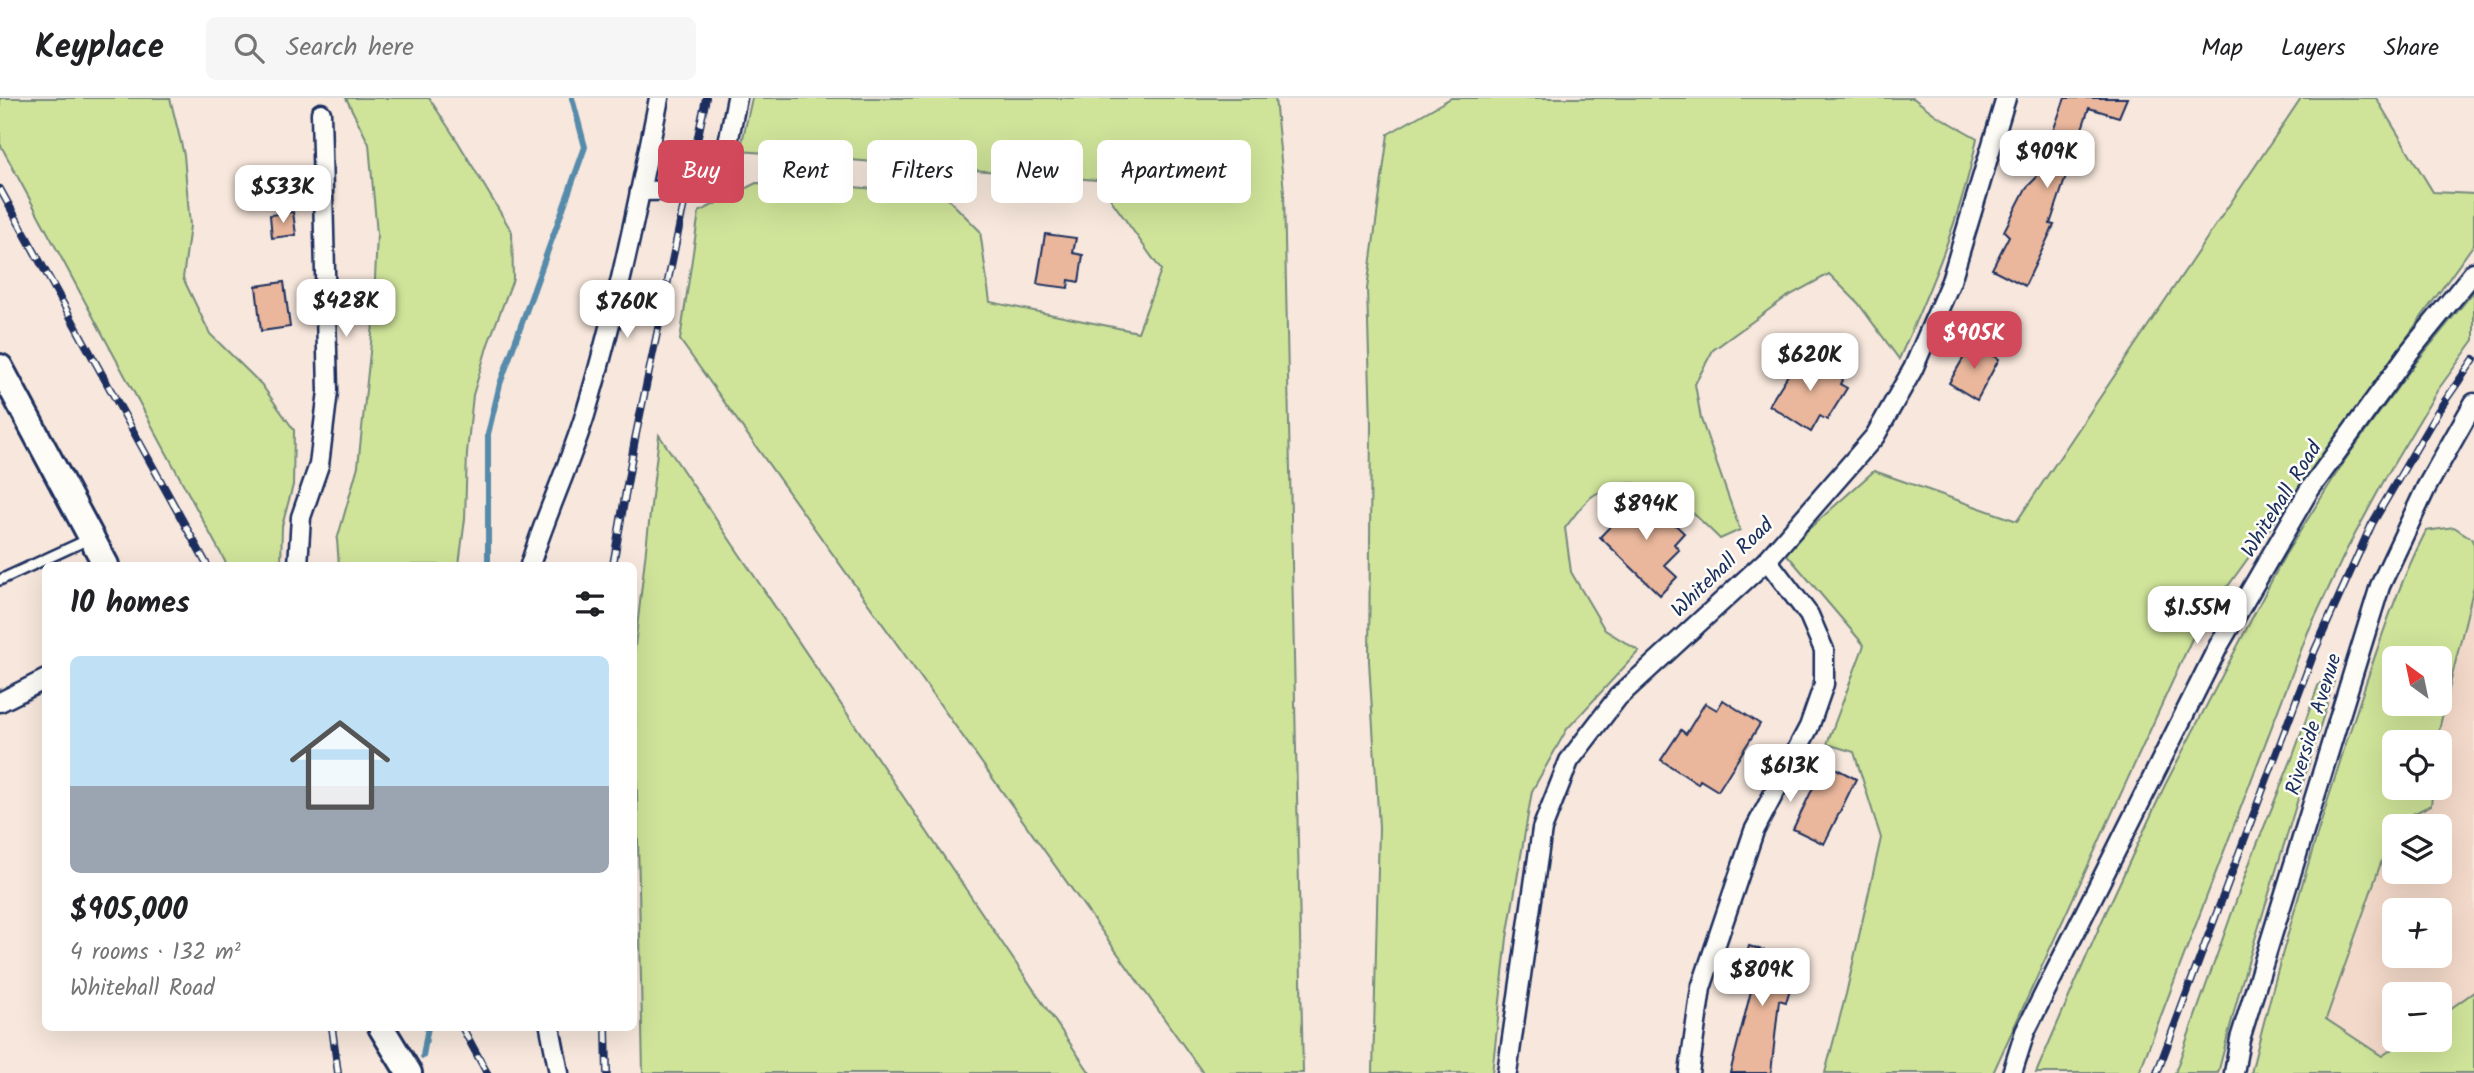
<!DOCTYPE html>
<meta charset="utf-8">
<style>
body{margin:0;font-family:Kalam,sans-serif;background:#f6f6f6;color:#202124;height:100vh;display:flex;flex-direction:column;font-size:26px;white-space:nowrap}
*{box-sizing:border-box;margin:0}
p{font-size:23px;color:#757577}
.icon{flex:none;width:38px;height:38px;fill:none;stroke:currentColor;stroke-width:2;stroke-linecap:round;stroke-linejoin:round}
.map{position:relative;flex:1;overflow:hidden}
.panel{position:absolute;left:42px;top:464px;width:595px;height:469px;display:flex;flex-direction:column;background:#fff;border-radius:10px;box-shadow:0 7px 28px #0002}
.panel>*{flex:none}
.hud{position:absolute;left:658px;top:42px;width:665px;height:63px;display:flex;gap:14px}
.needle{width:46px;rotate:327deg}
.controls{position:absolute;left:2382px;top:548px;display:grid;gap:14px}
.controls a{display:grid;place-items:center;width:70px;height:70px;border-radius:10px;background:#fff;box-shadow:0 7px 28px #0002;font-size:35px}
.price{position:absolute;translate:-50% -60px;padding:0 16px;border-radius:14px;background:#fff;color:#222;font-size:23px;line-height:46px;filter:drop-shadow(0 2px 4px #0008)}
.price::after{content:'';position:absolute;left:50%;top:42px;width:21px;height:16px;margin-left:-10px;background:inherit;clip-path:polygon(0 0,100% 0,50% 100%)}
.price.selected{background:#d1495b;color:#fff}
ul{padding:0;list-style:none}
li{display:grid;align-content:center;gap:14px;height:371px;padding:0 28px}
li+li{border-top:2px solid #e0e0e0}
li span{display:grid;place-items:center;height:217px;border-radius:10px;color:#555}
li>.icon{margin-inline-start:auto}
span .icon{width:126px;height:126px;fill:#fffc;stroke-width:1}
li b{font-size:30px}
h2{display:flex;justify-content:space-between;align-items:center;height:84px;padding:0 28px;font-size:30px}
.tag{padding:0 24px;border-radius:10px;background:#fff;box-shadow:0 7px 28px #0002;font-size:24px;line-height:63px}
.tag.selected{background:#d1495b;color:#fff}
header{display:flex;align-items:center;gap:42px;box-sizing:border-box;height:98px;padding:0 35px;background:#fff;border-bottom:2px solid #e0e0e0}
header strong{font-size:33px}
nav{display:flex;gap:38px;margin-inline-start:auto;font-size:24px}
.search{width:490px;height:63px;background:#f6f6f6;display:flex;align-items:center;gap:18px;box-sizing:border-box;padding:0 24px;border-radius:10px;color:#757577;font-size:26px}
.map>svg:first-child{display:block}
.built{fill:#f3d9c9;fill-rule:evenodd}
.green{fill:#cfe499;stroke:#758a7c;stroke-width:2;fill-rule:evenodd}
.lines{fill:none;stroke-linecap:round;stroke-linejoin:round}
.stream{stroke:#578bab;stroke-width:6}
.building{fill:#eab79c;stroke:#1b2f5e;stroke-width:2}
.service-casing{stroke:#1b2f5e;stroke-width:14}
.minor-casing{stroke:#1b2f5e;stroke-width:23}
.secondary-casing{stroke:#1b2f5e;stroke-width:30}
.service{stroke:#fdfcf7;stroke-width:9}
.minor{stroke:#fdfcf7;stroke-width:18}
.secondary{stroke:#fdfcf7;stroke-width:24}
.rail-casing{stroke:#1b2f5e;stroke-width:8}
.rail{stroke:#fdfcf7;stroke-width:5;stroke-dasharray:16;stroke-linecap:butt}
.labels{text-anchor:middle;stroke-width:5;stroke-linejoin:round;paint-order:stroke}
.street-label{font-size:21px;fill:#1b2f5e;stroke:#fdfcf7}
</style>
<header>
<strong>Keyplace</strong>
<div class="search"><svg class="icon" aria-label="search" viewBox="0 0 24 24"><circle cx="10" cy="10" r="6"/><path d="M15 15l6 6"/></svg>Search here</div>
<nav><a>Map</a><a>Layers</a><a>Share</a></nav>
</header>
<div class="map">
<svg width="2474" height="975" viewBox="0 0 2474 975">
<rect width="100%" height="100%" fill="#f7e7dc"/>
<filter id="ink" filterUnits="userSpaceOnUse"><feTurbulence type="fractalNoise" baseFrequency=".0143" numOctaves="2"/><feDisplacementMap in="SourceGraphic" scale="14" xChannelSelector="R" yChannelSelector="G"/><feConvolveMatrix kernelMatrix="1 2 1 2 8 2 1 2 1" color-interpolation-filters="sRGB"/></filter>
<g filter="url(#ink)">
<path class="built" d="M2474 488V894L2440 918V896H2394V942H2405L2382 958 2326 921 2395 725 2431 707 2433 690H2440V644L2436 643ZM2394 728H2440V774H2394ZM2394 812H2440V858H2394Z"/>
<g class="green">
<path d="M0 0H170L184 57 190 128 183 180 210 236 261 286 294 332 293 387 282 428 281 467H227L0 46Z"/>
<path d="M346 0H429L458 44 512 134 513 181 488 246 473 297 467 355 465 421 459 467H339L337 442 358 368 373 226 377 136 369 46Z"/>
<path d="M752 0H1275L1284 94 1303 975H1203L680 242 699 114 756 85 830 87 944 97 980 133 990 204 1138 234 1161 172 1097 82 740 53Z"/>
<path d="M1451 0H1913L1936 17 1977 40C1962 116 1931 190 1899 261L1858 205 1829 176 1785 200 1713 252 1695 286 1701 321 1740 432 1720 441C1684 406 1646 364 1594 397 1583 404 1573 420 1565 430L1571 474 1605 532 1639 553 1567 631 1532 693 1507 840 1492 975H1373L1379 729 1369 563 1371 325 1367 191 1388 36Z"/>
<path d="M2301 0H2376L2433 94 2474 96V146L2195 534 1993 975H1825L1846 896 1881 740 1854 654 1827 646 1864 547 1784 453 1874 373 2017 423Z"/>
<path d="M2474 193V242L2437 293 2387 377 2346 453 2308 534 2139 975H2036L2102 823 2165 687 2285 457 2345 362 2414 267Z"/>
<path d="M659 337 1090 975H643L634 557Z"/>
<path d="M2454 429 2471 440 2474 446V488L2436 644H2394V690H2433L2431 707 2395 725 2326 921 2382 958 2405 942H2440V918L2474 894V975H2251C2280 858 2314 742 2352 627 2374 561 2394 495 2426 433ZM2394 560H2440V606H2394Z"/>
<path d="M2328 575 2334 583 2241 887 2218 975H2175L2251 761 2293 658 2318 588Z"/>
</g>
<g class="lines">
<g class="stream">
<path d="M488 467V336L500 286 585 49 572 0"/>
<path d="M423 958 428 929"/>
</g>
</g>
<g class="building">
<path d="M2065 0H2127L2119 19 2089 10 2050 126 2054 127 2025 188 1992 171 2009 138 2004 133 2026 90 2036 80Z"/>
<path d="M293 114 296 137 272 140 270 117Z"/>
<path d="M1045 136 1076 140 1073 155 1083 157 1079 184 1069 182 1068 190 1037 186Z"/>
<path d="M284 184 290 229 261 233 256 188Z"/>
<path d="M1972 245 1999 261 1977 302 1949 285Z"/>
<path d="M1800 258 1821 271 1827 261 1847 273 1840 286 1847 290 1827 322 1820 318 1811 334 1769 307Z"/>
<path d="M1642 395 1684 435 1674 446 1679 452 1664 467 1677 479 1660 497 1600 439Z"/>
<path d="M1723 602 1760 626 1718 693 1700 682 1698 686 1661 662 1681 632 1686 636 1705 605 1717 612Z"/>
<path d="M1825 665 1856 681 1824 746 1793 731Z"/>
<path d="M1749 848 1799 863 1786 904 1779 902 1771 975H1730L1751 893 1737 889Z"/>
</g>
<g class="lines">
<g class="service-casing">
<path id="service" d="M0 482 89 441"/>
</g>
<g class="minor-casing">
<g id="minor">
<path d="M640 93 710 92 723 70 737 0"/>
<path d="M298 467 301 419 319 367 328 293 321 15"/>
<path d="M530 467C546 416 569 368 585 317 616 213 638 107 659 0"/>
<path d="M0 604 46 581"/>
<path d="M550 929 559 975"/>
<path d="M1507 975 1542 731 1569 663 1618 599 1767 462 1875 338 1913 271 1951 183 2006 0"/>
<path d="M1689 975 1701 890 1754 733 1809 629 1824 586V552L1809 517 1767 462"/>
<path d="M2012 975 2025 934 2219 547 2308 394 2410 253 2474 174"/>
<path d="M2234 975 2240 941 2380 488 2426 390 2474 305"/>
</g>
</g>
<g class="secondary-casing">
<g id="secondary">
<path d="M0 269 106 467"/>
<path d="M381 929 409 975"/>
</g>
</g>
<use href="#service" class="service"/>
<use href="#minor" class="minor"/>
<use href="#secondary" class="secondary"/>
<g class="rail-casing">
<g id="rail">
<path d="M0 91 207 467"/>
<path d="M613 467 635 341 706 0"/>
<path d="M332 929 338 975"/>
<path d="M462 929 487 975"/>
<path d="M606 929 607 975"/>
<path d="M2157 975 2315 552 2372 426 2438 313 2474 261"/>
</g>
</g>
<use href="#rail" class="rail"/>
</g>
</g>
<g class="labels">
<g class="street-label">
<text transform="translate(2281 401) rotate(-58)" y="7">Whitehall Road</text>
<text transform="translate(1722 469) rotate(-44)" y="7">Whitehall Road</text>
<text transform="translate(2313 626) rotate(-73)" y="7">Riverside Avenue</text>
</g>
</g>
</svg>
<div class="controls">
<a><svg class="needle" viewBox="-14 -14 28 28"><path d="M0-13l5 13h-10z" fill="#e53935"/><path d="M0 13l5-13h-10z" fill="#757577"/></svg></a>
<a><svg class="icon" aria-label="locate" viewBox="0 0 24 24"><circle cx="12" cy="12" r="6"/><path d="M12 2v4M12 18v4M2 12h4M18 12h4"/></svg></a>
<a><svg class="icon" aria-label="layers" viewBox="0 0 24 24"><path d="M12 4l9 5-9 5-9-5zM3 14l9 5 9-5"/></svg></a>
<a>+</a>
<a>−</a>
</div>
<b class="price" style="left:2047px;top:92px">$909K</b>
<b class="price" style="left:283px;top:127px">$533K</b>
<b class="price" style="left:346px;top:241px">$428K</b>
<b class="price" style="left:627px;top:242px">$760K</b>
<b class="price selected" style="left:1974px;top:273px">$905K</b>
<b class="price" style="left:1810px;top:295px">$620K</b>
<b class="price" style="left:1646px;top:444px">$894K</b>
<b class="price" style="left:2197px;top:548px">$1.55M</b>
<b class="price" style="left:1790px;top:706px">$613K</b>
<b class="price" style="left:1762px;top:910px">$809K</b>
<div class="hud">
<a class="tag selected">Buy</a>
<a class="tag">Rent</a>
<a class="tag">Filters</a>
<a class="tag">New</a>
<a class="tag">Apartment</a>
</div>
<section class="panel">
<h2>10 homes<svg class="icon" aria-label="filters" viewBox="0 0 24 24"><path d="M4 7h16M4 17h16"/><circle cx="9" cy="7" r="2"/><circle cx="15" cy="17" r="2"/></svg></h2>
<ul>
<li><span style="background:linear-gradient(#bfe0f5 60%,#9aa5b1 0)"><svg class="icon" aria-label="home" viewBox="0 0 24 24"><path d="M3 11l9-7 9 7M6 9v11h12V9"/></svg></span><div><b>$905,000</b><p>4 rooms · 132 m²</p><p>Whitehall Road</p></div></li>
</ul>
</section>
</div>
